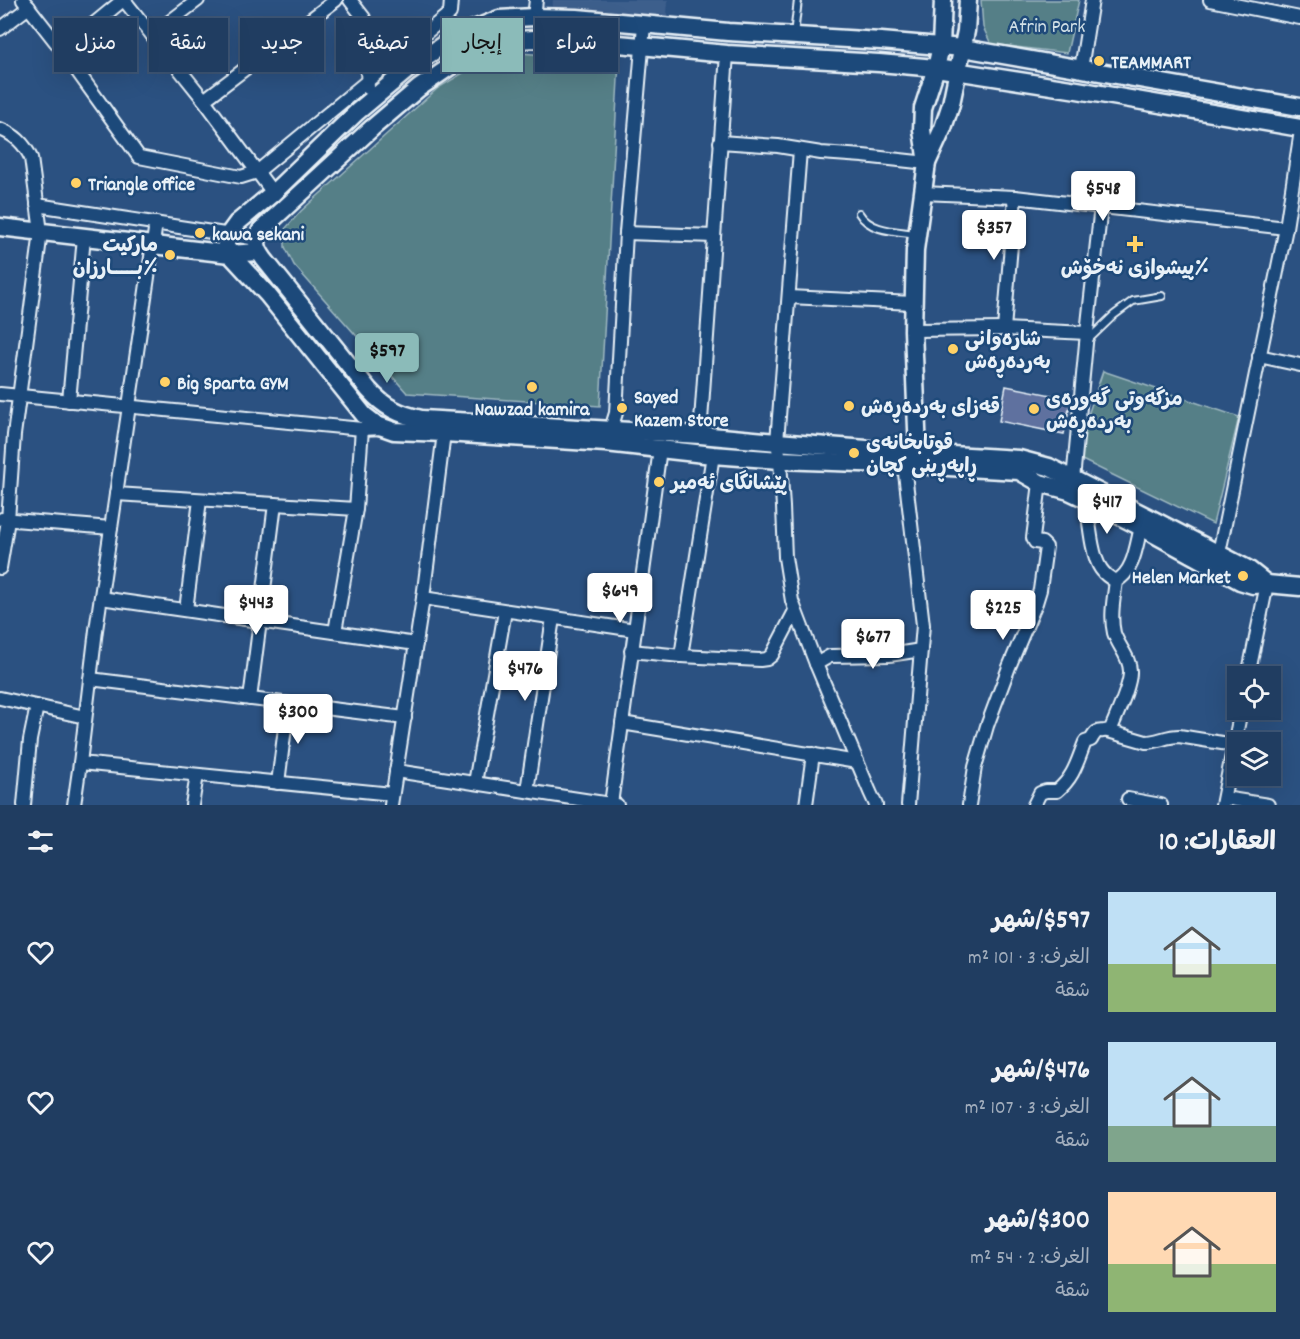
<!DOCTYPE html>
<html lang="ar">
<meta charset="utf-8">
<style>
body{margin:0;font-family:Dekko,"Playpen Sans Arabic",sans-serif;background:#284467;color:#f1f3f6;direction:rtl;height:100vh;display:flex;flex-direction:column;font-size:22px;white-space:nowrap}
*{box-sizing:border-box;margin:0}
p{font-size:20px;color:#a2aebd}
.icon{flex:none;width:33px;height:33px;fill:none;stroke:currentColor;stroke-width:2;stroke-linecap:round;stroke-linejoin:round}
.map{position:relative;height:805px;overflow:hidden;direction:ltr}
.sheet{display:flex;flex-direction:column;background:#203d61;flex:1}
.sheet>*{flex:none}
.banner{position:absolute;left:18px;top:18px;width:600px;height:54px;direction:rtl;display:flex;gap:12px}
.controls{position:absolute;left:1227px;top:666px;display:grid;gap:12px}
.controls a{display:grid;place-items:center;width:54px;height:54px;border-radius:0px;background:#203d61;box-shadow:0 6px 24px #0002,0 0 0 2px #3d5676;font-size:30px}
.price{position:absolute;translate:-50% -51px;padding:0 14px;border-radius:6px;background:#fff;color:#222;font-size:20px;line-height:39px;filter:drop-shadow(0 2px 3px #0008)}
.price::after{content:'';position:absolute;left:50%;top:36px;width:18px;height:14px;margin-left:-9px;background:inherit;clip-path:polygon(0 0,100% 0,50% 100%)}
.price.active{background:#8bbbb9;color:#111}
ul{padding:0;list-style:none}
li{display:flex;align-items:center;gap:18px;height:150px;padding:0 24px}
li span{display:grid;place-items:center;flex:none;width:168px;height:120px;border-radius:0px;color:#555}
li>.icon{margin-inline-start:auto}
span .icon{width:72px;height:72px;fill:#fffc;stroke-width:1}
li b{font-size:26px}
h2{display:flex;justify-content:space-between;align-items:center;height:72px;padding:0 24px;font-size:26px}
.pill{padding:0 21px;border-radius:0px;background:#203d61;box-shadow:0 6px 24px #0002,0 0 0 2px #3d5676;font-size:21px;line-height:54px}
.pill.active{background:#8bbbb9;color:#111}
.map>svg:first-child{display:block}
.built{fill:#3e5e8c}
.green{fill:#557f87;stroke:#9eb8c0;stroke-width:1.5}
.building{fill:#5f719f;stroke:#e8f1f8;stroke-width:1.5}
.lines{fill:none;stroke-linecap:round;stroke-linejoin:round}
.lane-casing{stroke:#e8f1f8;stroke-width:10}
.street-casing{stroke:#e8f1f8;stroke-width:16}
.secondary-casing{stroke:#e8f1f8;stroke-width:21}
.lane{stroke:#1f4a7a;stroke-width:6}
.street{stroke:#1f4a7a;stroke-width:12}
.secondary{stroke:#1f4a7a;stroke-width:16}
.poi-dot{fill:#ffd166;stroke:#1f4a7a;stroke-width:2}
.labels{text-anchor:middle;stroke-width:5;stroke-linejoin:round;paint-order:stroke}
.park-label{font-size:20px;fill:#d2e0e7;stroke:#1f4a7a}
.poi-label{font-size:20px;font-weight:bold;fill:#e8f1f8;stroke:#1f4a7a;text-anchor:start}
</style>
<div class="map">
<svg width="1300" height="805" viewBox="0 0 1300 805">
<rect width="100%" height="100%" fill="#2b5181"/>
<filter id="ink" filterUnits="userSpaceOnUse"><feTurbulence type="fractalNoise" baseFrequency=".0167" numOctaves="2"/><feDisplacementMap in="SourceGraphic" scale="12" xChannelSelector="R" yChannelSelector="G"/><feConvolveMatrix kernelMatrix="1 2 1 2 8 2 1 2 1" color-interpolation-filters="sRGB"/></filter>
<g filter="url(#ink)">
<path class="built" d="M553 0H668L667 15 552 10Z"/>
<g class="green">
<path d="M981 0H1079L1067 53 991 44 983 27Z"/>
<path d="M508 52 619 61 600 406 407 393 294 265 285 247V229L301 211 438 88 473 67Z"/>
<path d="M1103 371 1239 417 1213 524 1074 456Z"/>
</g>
<path class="building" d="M1006 386 1071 399 1064 434 999 421Z"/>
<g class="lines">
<g class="lane-casing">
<g id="lane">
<path d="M794 35 798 0"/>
<path d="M859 213C870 232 897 231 917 234"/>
<path d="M1089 339 1114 315 1133 301 1162 296"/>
</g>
</g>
<g class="street-casing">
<g id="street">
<path d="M23 0 62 50 139 157 241 177 257 172 450 13 451 0"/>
<path d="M124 0 204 100 273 193"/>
<path d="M350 0 364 18 368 88"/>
<path d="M1210 0 1300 18"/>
<path d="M534 17 536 0"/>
<path d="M0 29 29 7"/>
<path d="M152 35 198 0"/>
<path d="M62 50 123 0"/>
<path d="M1081 69 1092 0"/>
<path d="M204 100 336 0"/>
<path d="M0 129C15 135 24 143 31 158L41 232 14 435 8 520 0 568"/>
<path d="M720 142 778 146 821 153 863 156 927 163"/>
<path d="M800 150 777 442 780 460 783 507 785 557 792 601 816 664 870 792 876 805"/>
<path d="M922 193 1015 197 1286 228"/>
<path d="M37 205 257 239"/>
<path d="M626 233 714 236"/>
<path d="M789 297 913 303"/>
<path d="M1004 329 1015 197"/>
<path d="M913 330 1004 329 1087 333"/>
<path d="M1259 356 1300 365"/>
<path d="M0 394 362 429 384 428"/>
<path d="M69 401 84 237"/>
<path d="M611 429 616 413 626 233 644 25"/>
<path d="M700 435 727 54"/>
<path d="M904 465 923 625 908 805"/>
<path d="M1073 480 1087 333 1101 206"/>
<path d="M116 494 356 509"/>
<path d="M1086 499C1089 518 1091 555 1101 569 1105 575 1109 578 1116 581"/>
<path d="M2 519 111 528"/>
<path d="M1219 553 1286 228 1300 137"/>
<path d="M1116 581C1134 572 1136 546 1141 527"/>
<path d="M101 598 416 644"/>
<path d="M423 598 635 630"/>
<path d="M186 610 200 500"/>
<path d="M335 632 356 509 362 429"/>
<path d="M631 651 681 656 760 660 767 659 772 655 795 611"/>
<path d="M681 656 713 455"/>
<path d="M816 664 830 656 889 655 921 650"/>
<path d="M1248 676 1267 584"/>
<path d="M90 679 405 718"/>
<path d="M0 698 85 717"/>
<path d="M250 699 275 504"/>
<path d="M622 723 857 762"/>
<path d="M1108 731 1146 742C1157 742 1167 736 1179 736L1234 745"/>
<path d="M80 763 392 794"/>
<path d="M396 771 617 805"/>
<path d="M278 783 288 704"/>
<path d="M475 783 505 611"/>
<path d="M527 791 553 618"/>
<path d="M1224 798 1268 805"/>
<path d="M1128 799 1161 805"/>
<path d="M611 804 660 449"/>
<path d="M24 805 30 740 37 706"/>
<path d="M74 805 80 763 96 630 156 223"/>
<path d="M192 805 197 775"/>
<path d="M391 805 423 598 444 433"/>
<path d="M806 805 813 754"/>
<path d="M969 805 975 767 987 726 1009 667 1036 603 1040 590 1046 547 1042 543 1035 542 1033 538 1040 483"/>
<path d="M1034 805 1040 793 1046 791H1057C1074 777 1077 762 1085 742L1091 740C1099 725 1100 735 1111 729 1116 716 1131 685 1130 671 1130 657 1118 646 1114 633 1110 616 1114 597 1116 581"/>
<path d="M1222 805 1241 710"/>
</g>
</g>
<g class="secondary-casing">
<g id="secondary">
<path d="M1300 107 963 48 881 41 728 32 577 18 534 17 499 19 454 37 406 71 357 112 273 193 237 223 226 238V246L230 254 267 294 364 415 377 425 394 431 444 433 606 443 713 455 780 460 913 465 1019 471 1040 483 1069 491 1086 499 1141 527 1240 581 1253 585 1267 584 1300 587"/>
<path d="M927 163 922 130 923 108 936 68 941 46 943 0"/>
<path d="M0 227 230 254 258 252"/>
<path d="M918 453 913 330 915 250 927 163 943 128 951 104 966 31 968 0"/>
<path d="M1267 584 1248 569 1148 517 1049 467 1019 459 918 453 777 442 700 435 422 419C400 415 384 407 369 390L264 259C256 248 255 243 261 230L372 128 419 88 464 57 504 41 534 39 575 40 727 54 879 63 936 68 1077 90 1300 128"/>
</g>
</g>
<use href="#lane" class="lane"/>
<use href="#street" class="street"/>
<use href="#secondary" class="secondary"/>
</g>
</g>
<g class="poi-dot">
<circle cx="1099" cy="61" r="6"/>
<circle cx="76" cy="183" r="6"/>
<circle cx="200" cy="233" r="6"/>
<path d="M1132 235h6v6h6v6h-6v6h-6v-6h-6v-6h6z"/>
<circle cx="170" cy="255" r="6"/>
<circle cx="953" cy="349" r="6"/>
<circle cx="165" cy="382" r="6"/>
<circle cx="532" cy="387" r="6"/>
<circle cx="849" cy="406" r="6"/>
<circle cx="622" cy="408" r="6"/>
<circle cx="1034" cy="409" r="6"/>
<circle cx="854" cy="453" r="6"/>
<circle cx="659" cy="482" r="6"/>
<circle cx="1243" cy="576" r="6"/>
</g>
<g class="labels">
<g class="park-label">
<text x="1047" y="32">Afrin Park</text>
</g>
<g class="poi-label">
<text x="1111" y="68">TEAMMART</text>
<text x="88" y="190">Triangle office</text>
<text x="212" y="240">kawa sekani</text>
<text x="158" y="251" text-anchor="end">ماركیت<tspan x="158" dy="23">بـــــارزان٪</tspan></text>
<text x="1135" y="274" text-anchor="middle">پیشوازی نەخۆش٪</text>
<text x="965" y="345">شارەوانی<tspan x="965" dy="23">بەردەڕەش</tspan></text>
<text x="177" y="389">Big Sparta GYM</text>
<text x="634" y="403">Sayed<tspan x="634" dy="23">Kazem Store</tspan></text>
<text x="1046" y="405">مزگەوتی گەورەی<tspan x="1046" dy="23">بەردەڕەش</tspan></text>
<text x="861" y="413">قەزای بەردەڕەش</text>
<text x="532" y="415" text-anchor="middle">Nawzad kamira</text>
<text x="866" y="449">قوتابخانەی<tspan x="866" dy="23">ڕاپەڕینی کچان</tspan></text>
<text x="671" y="489">پێشانگای ئەمیر</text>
<text x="1231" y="583" text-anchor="end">Helen Market</text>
</g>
</g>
</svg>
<div class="controls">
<a><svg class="icon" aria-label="locate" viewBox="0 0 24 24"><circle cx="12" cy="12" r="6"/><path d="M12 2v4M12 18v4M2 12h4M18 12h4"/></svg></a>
<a><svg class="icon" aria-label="layers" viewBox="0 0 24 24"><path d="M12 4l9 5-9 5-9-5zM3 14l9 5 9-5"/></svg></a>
</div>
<b class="price" style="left:1103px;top:222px">$548</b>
<b class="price" style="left:994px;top:261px">$357</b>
<b class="price active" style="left:387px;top:384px">$597</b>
<b class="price" style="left:1107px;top:535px">$417</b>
<b class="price" style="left:620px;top:624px">$649</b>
<b class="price" style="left:256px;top:636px">$443</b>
<b class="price" style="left:1003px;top:641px">$225</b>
<b class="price" style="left:873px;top:670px">$677</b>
<b class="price" style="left:525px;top:702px">$476</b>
<b class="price" style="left:298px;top:745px">$300</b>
<div class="banner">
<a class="pill">شراء</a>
<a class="pill active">إيجار</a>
<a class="pill">تصفية</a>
<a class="pill">جديد</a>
<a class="pill">شقة</a>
<a class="pill">منزل</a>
</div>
</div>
<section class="sheet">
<h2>العقارات: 10<svg class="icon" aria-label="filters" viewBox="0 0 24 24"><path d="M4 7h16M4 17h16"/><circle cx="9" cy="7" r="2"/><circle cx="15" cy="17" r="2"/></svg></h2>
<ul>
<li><span style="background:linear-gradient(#bfe0f5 60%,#8fb573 0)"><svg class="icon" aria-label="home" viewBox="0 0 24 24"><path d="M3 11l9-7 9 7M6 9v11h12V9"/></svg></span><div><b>$597/شهر</b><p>الغرف: 3 · 101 m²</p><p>شقة</p></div><svg class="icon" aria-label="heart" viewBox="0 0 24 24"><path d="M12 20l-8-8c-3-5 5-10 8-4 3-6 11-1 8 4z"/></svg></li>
<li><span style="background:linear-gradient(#bfe0f5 70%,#7fa58c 0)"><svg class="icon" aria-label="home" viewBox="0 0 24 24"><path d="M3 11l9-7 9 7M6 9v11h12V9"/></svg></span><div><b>$476/شهر</b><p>الغرف: 3 · 107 m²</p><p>شقة</p></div><svg class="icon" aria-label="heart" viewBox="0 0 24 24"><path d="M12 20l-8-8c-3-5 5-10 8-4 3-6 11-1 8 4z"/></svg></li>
<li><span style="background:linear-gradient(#ffd9b3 60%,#8fb573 0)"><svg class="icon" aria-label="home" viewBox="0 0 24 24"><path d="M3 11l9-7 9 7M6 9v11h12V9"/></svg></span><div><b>$300/شهر</b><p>الغرف: 2 · 54 m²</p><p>شقة</p></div><svg class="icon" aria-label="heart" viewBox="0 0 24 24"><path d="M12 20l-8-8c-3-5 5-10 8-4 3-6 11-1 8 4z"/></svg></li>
</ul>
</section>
